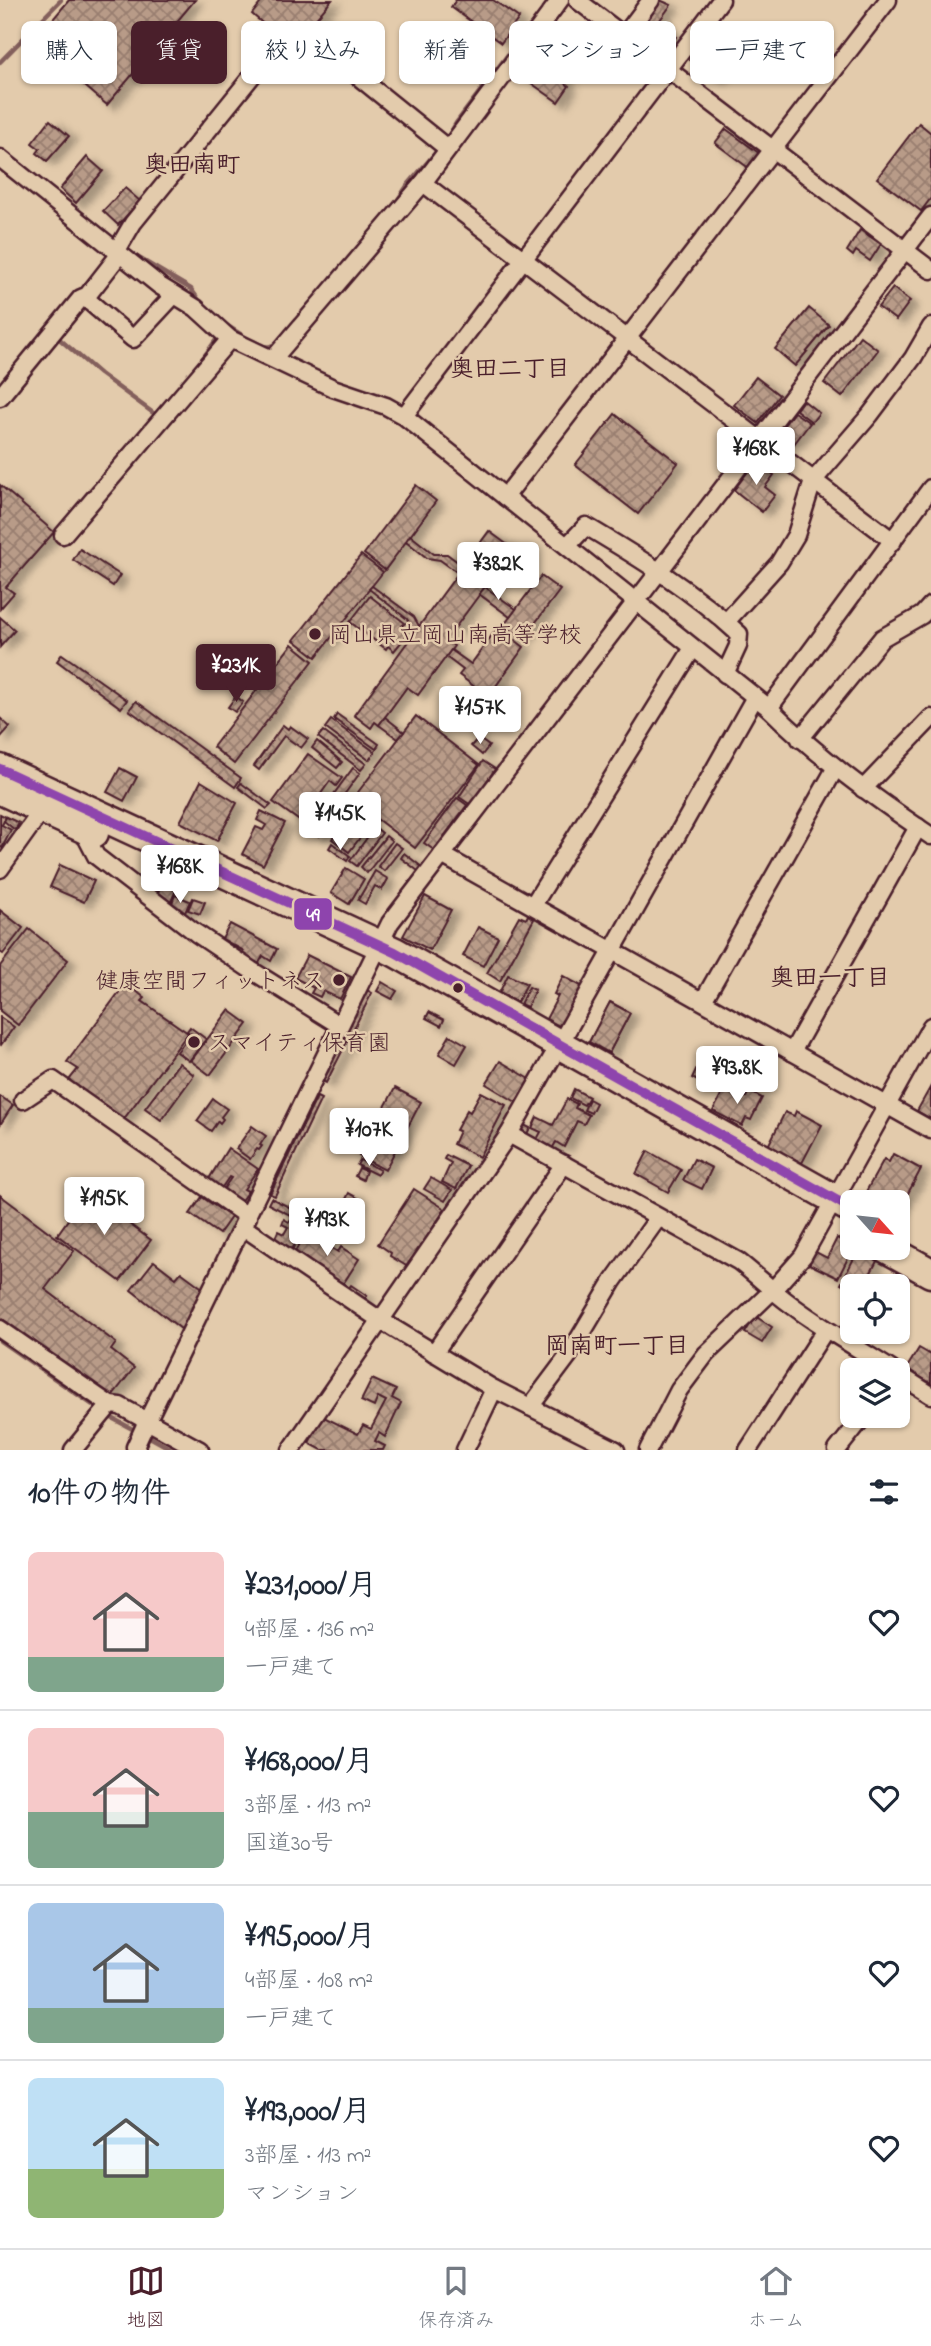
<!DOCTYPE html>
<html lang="ja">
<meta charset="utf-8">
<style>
body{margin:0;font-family:"Indie Flower","Klee One",sans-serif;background:#f6f6f7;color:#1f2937;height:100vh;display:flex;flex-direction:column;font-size:26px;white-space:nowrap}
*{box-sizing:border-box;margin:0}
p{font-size:23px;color:#747a83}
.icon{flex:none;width:38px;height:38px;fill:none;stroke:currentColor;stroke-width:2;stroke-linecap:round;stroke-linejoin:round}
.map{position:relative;height:1450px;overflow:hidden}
.panel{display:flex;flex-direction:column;background:#fff;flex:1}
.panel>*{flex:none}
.banner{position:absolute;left:21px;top:21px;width:889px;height:63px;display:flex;gap:14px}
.needle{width:46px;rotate:117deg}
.fabs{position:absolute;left:840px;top:1190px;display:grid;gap:14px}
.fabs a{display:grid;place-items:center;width:70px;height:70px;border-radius:10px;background:#fff;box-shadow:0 2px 5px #0004;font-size:35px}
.price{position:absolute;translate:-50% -60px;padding:0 16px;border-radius:7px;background:#fff;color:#222;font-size:23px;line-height:46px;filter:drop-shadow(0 2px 4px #0008)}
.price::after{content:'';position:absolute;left:50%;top:42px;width:21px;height:16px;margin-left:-10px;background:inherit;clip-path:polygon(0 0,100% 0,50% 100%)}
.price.current{background:#4a1f2b;color:#fff}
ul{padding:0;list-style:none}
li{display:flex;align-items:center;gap:21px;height:175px;padding:0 28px}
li+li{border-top:2px solid #e0e1e3}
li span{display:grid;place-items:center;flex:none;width:196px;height:140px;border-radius:10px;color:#555}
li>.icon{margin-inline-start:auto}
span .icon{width:84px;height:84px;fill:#fffc;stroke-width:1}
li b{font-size:30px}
h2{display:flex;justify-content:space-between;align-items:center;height:84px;padding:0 28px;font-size:30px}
.tag{padding:0 24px;border-radius:10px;background:#fff;box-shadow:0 2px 5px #0004;font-size:24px;line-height:63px}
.tag.current{background:#4a1f2b;color:#fff}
.tabs{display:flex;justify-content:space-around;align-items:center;height:98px;border-top:2px solid #e0e1e3;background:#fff;font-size:19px;color:#747a83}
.tabs a{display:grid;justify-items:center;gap:4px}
.tabs .current{color:#4a1f2b}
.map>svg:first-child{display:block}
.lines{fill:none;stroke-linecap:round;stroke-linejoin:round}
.stream{stroke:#835f5b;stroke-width:4.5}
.building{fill:url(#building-cross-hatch);stroke:#4a1f2b;stroke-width:2;filter:url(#shadow)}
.street-casing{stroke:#4a1f2b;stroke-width:21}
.highway-casing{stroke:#4a1f2b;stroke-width:33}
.street{stroke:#e3cbac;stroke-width:16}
.highway{stroke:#e3cbac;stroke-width:28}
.bus-1-casing{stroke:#e3cbac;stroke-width:16}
.bus-1{stroke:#8e44ad;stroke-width:10}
.poi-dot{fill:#4a1f2b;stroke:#e3cbac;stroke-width:2.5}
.labels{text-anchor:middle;stroke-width:5;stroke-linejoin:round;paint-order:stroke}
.poi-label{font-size:23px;fill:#4a1f2b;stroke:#e3cbac;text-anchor:start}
.neighbourhood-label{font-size:24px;font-weight:bold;fill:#4a1f2b;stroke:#e3cbac}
.line-badge{stroke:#e3cbac;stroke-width:2.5}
.badge-label{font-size:19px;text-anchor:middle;font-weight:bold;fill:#fff}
</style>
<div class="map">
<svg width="931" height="1450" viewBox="0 0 931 1450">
<defs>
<pattern id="building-cross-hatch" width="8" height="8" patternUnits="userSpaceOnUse" patternTransform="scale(1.75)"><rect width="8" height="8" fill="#b89b88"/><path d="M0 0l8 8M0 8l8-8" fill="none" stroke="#987e6f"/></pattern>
<filter id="shadow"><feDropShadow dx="8" dy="4.5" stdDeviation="3.5" flood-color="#0004"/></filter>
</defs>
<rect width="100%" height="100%" fill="#e3cbac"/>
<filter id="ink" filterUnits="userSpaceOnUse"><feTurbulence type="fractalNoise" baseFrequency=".0143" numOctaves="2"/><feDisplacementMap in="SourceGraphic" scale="14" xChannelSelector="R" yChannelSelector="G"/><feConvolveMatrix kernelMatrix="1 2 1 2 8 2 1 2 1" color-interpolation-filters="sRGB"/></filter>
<g filter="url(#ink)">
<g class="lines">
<g class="stream">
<path d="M0 62 61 0"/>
<path d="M447 139 456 123 512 49"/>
<path d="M391 210 407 186 437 151"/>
<path d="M132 254 191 289 201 303"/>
<path d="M352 254 365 240"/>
<path d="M226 325 248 339"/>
<path d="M56 336 100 374 156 415 159 412"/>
<path d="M259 345C267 348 272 347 279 341"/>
<path d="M198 365 218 337"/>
<path d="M0 1341 110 1417 138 1432"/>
<path d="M146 1435 173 1450"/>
</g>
</g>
<g class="building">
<path d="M69 0H195L107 105 44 51 59 34 48 25Z"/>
<path d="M263 0H332L291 48 252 14Z"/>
<path d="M456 0H493L519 18 501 43 451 7Z"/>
<path d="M660 0 671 5 654 28 644 20Z"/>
<path d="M660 24 676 37 662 55 645 42Z"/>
<path d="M704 41 731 60 718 79 690 60Z"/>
<path d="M538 58 567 78 564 82 569 86 558 102 524 78Z"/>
<path d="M50 120 69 136 47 161 37 153 40 149 32 143Z"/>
<path d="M919 123 931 133V198L921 211 877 178Z"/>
<path d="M726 129 760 154 750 169 715 143Z"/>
<path d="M87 157 103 171 76 203 60 189Z"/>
<path d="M125 188 140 201 118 225 103 211Z"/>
<path d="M860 230 881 244 870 261 856 251 853 256 847 251Z"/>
<path d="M893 288 910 301 896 320 878 307Z"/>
<path d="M809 308 829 325 795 366 775 349Z"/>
<path d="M860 336 878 350 842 397 824 383Z"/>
<path d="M756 377 779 395 758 423 734 405Z"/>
<path d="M803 400 819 413 812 422 796 410Z"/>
<path d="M794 412 810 423 794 444 778 433Z"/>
<path d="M615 414 678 463 638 514 575 465Z"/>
<path d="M756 461 774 475 765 487 775 495 762 512 734 490Z"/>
<path d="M0 485 54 532 6 587 14 593 0 609Z"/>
<path d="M416 485 436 501 385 570 364 554Z"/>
<path d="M489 531 513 549 446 640 454 646 418 695 407 687 379 725 375 722 371 728 354 715Z"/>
<path d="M410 535 434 554H447L463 566 458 573 440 560 427 558 406 541Z"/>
<path d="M80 549 120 575 113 586 73 560Z"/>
<path d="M361 555 383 572 316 657 294 640Z"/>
<path d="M541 576 560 590 523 639 504 625Z"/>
<path d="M372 586 414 617 419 626 415 632 407 619 369 589Z"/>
<path d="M485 587 516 609 510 617 479 594Z"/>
<path d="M370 596 405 623 400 628 408 634 394 651 388 646 386 649 350 622Z"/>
<path d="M0 617 15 630 0 647Z"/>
<path d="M498 627 524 647 488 697 459 675 463 670 446 657 451 650 471 664Z"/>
<path d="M292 644 313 661 234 764 213 747Z"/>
<path d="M62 654 127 700 121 708 57 661Z"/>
<path d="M261 663 268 669 260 679 252 672Z"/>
<path d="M236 696 243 702 235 712 228 707Z"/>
<path d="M136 701 241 778 235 787 129 710Z"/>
<path d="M337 714 379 744 376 749 334 719Z"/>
<path d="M416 716 479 765 415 848 352 800Z"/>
<path d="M385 717 404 732 398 739 379 725Z"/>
<path d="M0 718 10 727 0 738Z"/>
<path d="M331 720 375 752 369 760 325 728Z"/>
<path d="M283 725 288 729 290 726 308 739 301 748 284 736 259 770 254 766Z"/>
<path d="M323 731 366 764 361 770 318 737Z"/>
<path d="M478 738 489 746 482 755 471 746Z"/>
<path d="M317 741 342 762 337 768 312 748Z"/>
<path d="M308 754 342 778 336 786 330 781 301 822 273 802Z"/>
<path d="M483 761 495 769 471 805 459 797Z"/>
<path d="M120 768 137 777 124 801 107 792Z"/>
<path d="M353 768 360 773 324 822 317 817Z"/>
<path d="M201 781 237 803 217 841 180 822Z"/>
<path d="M241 783 271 805 267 809 238 787Z"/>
<path d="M457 798 467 805 434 850 424 843Z"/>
<path d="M342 809 347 812 342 821 336 817Z"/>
<path d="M261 811 285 823 263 865 242 854 256 827 263 830 266 825 257 820Z"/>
<path d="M351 813 369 826 349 852 332 839Z"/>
<path d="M0 814 6 817 2 825 11 830 2 848 0 847Z"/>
<path d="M309 816 325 827 319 836 303 825Z"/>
<path d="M6 817 19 823 15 830 4 821Z"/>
<path d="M375 827 382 833 357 866 350 861Z"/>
<path d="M386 836 392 841 367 873 361 867Z"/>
<path d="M332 843 350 856 347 861 329 848Z"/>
<path d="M395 843 402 848 384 871 378 866Z"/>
<path d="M404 853 422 867 418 871 401 858Z"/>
<path d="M60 865 94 881 84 902 50 887Z"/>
<path d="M346 868 364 879 349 904 331 893Z"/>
<path d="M375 871 388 879 382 890 375 886 365 904 358 900Z"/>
<path d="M161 884 176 890 170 904 156 898Z"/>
<path d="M175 895 190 901 184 915 170 909Z"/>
<path d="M425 896 451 910 430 950 403 936Z"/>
<path d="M193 898 205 902 200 914 188 910Z"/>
<path d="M0 910 23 928 3 954 0 952Z"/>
<path d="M528 915 534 919 500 981 487 973 519 916 526 919Z"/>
<path d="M230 924 277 949 271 961 263 956 258 965 241 956 244 951 222 939Z"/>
<path d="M478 927 498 937 483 966 463 956Z"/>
<path d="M29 929 68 960 18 1025 0 1011V966Z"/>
<path d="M307 955 351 977 340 999 323 991 320 997 311 993 314 988 295 978Z"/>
<path d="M508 975 527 984 517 1002 499 993Z"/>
<path d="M563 976 583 987 561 1027 546 1019 558 996 554 994Z"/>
<path d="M382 982 397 991 392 999 377 991Z"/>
<path d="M126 983 145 998 142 1001 188 1033 123 1120 69 1080 78 1069 67 1062Z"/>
<path d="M529 987 535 990 527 1007 520 1004Z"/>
<path d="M367 990 372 993 326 1083 320 1080Z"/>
<path d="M610 1002 630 1013 609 1053 589 1042Z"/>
<path d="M610 1002 630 1013 609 1053 589 1042Z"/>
<path d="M229 1010 248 1024 210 1075 191 1061Z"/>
<path d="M429 1012 444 1020 441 1026 426 1018Z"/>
<path d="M0 1017 14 1027 1 1045 0 1044Z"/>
<path d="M190 1027 206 1039 189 1061 177 1052 191 1034 187 1031Z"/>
<path d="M450 1035 467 1045 456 1064 439 1054Z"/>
<path d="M500 1061 530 1079 516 1102 486 1084Z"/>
<path d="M179 1063 194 1075 161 1120 145 1108Z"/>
<path d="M699 1063 717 1072 709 1087 692 1078Z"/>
<path d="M726 1086 746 1097 749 1091 762 1098 751 1120 746 1118 742 1126 713 1111Z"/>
<path d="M931 1086V1119L917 1111Z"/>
<path d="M395 1088 421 1102 385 1170 359 1156Z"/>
<path d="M574 1089 589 1097 584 1105 570 1098Z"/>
<path d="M481 1092 506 1105 479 1157 453 1144 459 1131 456 1130 467 1110 470 1112Z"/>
<path d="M0 1096 13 1105 0 1125Z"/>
<path d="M317 1097 321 1099 275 1196 270 1194Z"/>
<path d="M213 1099 227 1109 221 1117 223 1119 220 1123 218 1121 211 1131 197 1121Z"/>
<path d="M567 1099 577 1104 575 1108 589 1115 584 1124 577 1121 564 1147 556 1142 552 1149 536 1141 541 1132 532 1128 537 1117 553 1125Z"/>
<path d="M589 1099 596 1103 591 1113 584 1110Z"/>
<path d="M796 1111 822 1125 802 1163 768 1146 785 1112 794 1116Z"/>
<path d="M522 1124 530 1128 527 1134 519 1129Z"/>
<path d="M252 1126 266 1136 260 1145 262 1146 259 1150 257 1149 250 1159 236 1149Z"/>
<path d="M228 1148 258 1169 244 1189 248 1191 239 1203 222 1191 231 1178 229 1177 220 1190 207 1182Z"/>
<path d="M648 1151 681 1170 668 1192 636 1174Z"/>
<path d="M893 1154 921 1169 898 1212V1202H874L863 1197 884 1159 889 1162Z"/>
<path d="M446 1155 468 1166 456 1189 442 1182 451 1163 444 1159Z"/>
<path d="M694 1159 712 1168 702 1189 683 1180Z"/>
<path d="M360 1160 380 1170 377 1175 357 1165Z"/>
<path d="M359 1168 366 1171 363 1180 355 1176Z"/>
<path d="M431 1178 452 1190 445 1201 424 1189Z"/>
<path d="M414 1189 445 1209 408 1267 390 1256 391 1253 378 1244Z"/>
<path d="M87 1193 151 1240 120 1281 57 1235Z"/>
<path d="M349 1193 358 1198 353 1206 345 1201Z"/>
<path d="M0 1195 74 1251 45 1289 116 1343 111 1350 134 1368 109 1400 0 1317Z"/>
<path d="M202 1197 231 1217 219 1234 190 1214Z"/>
<path d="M271 1198 295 1210 292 1216 268 1204Z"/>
<path d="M284 1219 289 1222 291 1219 304 1226 292 1250 274 1240 278 1231 284 1234 288 1227 282 1224Z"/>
<path d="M307 1232 338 1252 341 1247 359 1259 343 1284 294 1253Z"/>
<path d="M837 1238 853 1248 838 1278 809 1264 816 1252 827 1258Z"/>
<path d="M859 1248 873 1255 872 1258 877 1261 864 1286H852V1290L841 1284Z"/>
<path d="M154 1261 176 1278 181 1272 205 1290 192 1307 196 1310 181 1329 131 1290Z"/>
<path d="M351 1285 367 1296 363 1301 348 1289Z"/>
<path d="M755 1316 772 1327 762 1343 745 1333Z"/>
<path d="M919 1348 931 1355V1383L906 1369Z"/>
<path d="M372 1379 396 1390 392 1398 401 1403 385 1437 379 1433 375 1441 385 1446 383 1450H322L309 1443 322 1416 358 1434 363 1425 371 1429 386 1401 378 1397 374 1407 361 1401Z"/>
</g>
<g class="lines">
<g class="street-casing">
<g id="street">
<path d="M577 0 931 270"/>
<path d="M624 36 651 0"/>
<path d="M0 158 160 286 196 308 230 339 333 388 386 406 404 416 769 708C818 757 873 797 931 836"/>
<path d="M423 183 893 541"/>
<path d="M116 252 133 223 256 71 264 64 313 40 448 149"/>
<path d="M84 297 133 339 174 295"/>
<path d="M273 359 423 183 560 0"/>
<path d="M0 397 81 298 87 296 119 255"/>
<path d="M404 416 721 0"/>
<path d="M505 497 888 0"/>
<path d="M63 535 230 339"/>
<path d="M567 546 586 526C640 558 693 591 739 634L738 646 725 674"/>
<path d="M726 622 779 563 796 535 813 481 870 415 913 358 931 327"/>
<path d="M769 708 931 488"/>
<path d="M800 739 882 638 922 615 931 605"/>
<path d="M863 789 931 718"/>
<path d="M82 829 96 856 196 933 251 970 339 1025"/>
<path d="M442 855 931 1130"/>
<path d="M0 869 35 820 44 803"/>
<path d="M533 905 693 648"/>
<path d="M703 1001 835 769"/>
<path d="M792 1052 918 827"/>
<path d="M23 1100 53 1080 248 1217"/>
<path d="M509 1134 738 1261C751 1271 763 1282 775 1292 811 1322 853 1345 892 1370"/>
<path d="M243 1227 380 1320 494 1389 616 1450"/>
<path d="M0 1329 110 1405 120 1406 200 1450"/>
<path d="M434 1353 564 1164"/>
<path d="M898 1374 931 1395"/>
<path d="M530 1407 569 1355 613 1281 658 1218"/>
<path d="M73 1450 110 1405"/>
<path d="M137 1450 135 1447 147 1421 390 923 931 216"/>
<path d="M291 1450 509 1134 755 697"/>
<path d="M465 1450 494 1389"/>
<path d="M648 1450 679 1390 706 1354 773 1290 803 1256 931 1026"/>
<path d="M748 1450 826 1329"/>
<path d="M837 1450 864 1416"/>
</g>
</g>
<g class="highway-casing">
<g id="highway">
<path d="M0 769 395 952 852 1209"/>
<path d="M3 791 94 833"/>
<path d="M886 1248 931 1273"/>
</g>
</g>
<use href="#street" class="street"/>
<use href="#highway" class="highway"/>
<g class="bus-1-casing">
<path id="bus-1" d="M0 769 395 952 852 1209"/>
</g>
<use href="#bus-1" class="bus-1"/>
</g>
</g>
<g class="poi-dot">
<circle cx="315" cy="634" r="7"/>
<circle cx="339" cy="980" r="7"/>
<circle cx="458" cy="988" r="6"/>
<circle cx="194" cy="1042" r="7"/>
</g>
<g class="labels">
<g class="poi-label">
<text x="329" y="642">岡山県立岡山南高等学校</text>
<text x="325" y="988" text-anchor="end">健康空間フィットネス</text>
<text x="208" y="1050">スマイティ保育園</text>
</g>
<g class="neighbourhood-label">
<text x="192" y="172">奥田南町</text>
<text x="510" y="376">奥田二丁目</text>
<text x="830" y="985">奥田一丁目</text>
<text x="617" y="1353">岡南町一丁目</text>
</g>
</g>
<rect class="line-badge" x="293" y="897" width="40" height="34" rx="7" fill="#8e44ad"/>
<g class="badge-label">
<text x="313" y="921">49</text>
</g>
</svg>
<div class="fabs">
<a><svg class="needle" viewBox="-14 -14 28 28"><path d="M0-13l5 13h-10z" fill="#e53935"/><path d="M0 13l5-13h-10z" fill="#747a83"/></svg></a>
<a><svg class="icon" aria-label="locate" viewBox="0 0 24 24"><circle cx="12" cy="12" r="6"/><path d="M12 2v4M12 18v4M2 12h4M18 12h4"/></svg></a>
<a><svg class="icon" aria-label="layers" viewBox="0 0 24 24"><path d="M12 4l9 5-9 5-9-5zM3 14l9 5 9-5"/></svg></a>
</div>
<b class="price" style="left:756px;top:487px">¥168K</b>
<b class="price" style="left:498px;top:602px">¥382K</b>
<b class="price current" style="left:236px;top:704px">¥231K</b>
<b class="price" style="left:480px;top:746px">¥157K</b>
<b class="price" style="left:340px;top:852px">¥145K</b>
<b class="price" style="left:180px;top:905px">¥168K</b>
<b class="price" style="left:737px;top:1106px">¥93.8K</b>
<b class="price" style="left:369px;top:1168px">¥107K</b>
<b class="price" style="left:104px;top:1237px">¥195K</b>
<b class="price" style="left:327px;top:1258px">¥193K</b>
<div class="banner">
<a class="tag">購入</a>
<a class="tag current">賃貸</a>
<a class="tag">絞り込み</a>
<a class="tag">新着</a>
<a class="tag">マンション</a>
<a class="tag">一戸建て</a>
</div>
</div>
<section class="panel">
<h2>10件の物件<svg class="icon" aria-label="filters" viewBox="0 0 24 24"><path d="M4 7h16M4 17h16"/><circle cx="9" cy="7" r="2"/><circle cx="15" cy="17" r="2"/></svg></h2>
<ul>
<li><span style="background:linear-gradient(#f6c9c9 75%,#7fa58c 0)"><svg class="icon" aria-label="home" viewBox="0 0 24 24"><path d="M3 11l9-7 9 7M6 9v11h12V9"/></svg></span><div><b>¥231,000/月</b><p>4部屋 · 136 m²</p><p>一戸建て</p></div><svg class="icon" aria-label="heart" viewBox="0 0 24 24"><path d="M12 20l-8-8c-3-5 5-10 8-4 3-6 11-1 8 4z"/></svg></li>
<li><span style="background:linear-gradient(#f6c9c9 60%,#7fa58c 0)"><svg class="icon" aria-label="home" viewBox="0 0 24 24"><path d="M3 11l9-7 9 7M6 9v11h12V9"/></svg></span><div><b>¥168,000/月</b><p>3部屋 · 113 m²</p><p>国道30号</p></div><svg class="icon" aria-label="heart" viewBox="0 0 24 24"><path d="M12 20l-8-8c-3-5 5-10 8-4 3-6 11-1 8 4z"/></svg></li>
<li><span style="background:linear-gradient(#a9c7e8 75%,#7fa58c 0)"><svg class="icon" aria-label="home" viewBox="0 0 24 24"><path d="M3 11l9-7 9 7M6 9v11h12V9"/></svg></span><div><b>¥195,000/月</b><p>4部屋 · 108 m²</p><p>一戸建て</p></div><svg class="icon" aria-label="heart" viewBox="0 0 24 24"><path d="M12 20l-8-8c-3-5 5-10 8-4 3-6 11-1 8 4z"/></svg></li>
<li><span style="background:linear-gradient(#bfe0f5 65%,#8fb573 0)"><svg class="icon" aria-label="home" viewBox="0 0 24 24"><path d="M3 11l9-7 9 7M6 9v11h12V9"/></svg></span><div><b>¥193,000/月</b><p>3部屋 · 113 m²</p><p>マンション</p></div><svg class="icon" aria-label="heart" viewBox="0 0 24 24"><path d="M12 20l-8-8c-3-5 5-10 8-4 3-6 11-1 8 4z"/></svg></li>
</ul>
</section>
<nav class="tabs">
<a class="current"><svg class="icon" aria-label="map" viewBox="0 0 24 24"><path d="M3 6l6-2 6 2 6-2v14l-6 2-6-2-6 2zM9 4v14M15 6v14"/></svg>地図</a>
<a><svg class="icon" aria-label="saved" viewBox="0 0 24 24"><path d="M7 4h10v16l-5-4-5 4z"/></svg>保存済み</a>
<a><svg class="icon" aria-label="home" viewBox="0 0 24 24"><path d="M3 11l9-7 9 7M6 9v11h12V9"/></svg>ホーム</a>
</nav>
